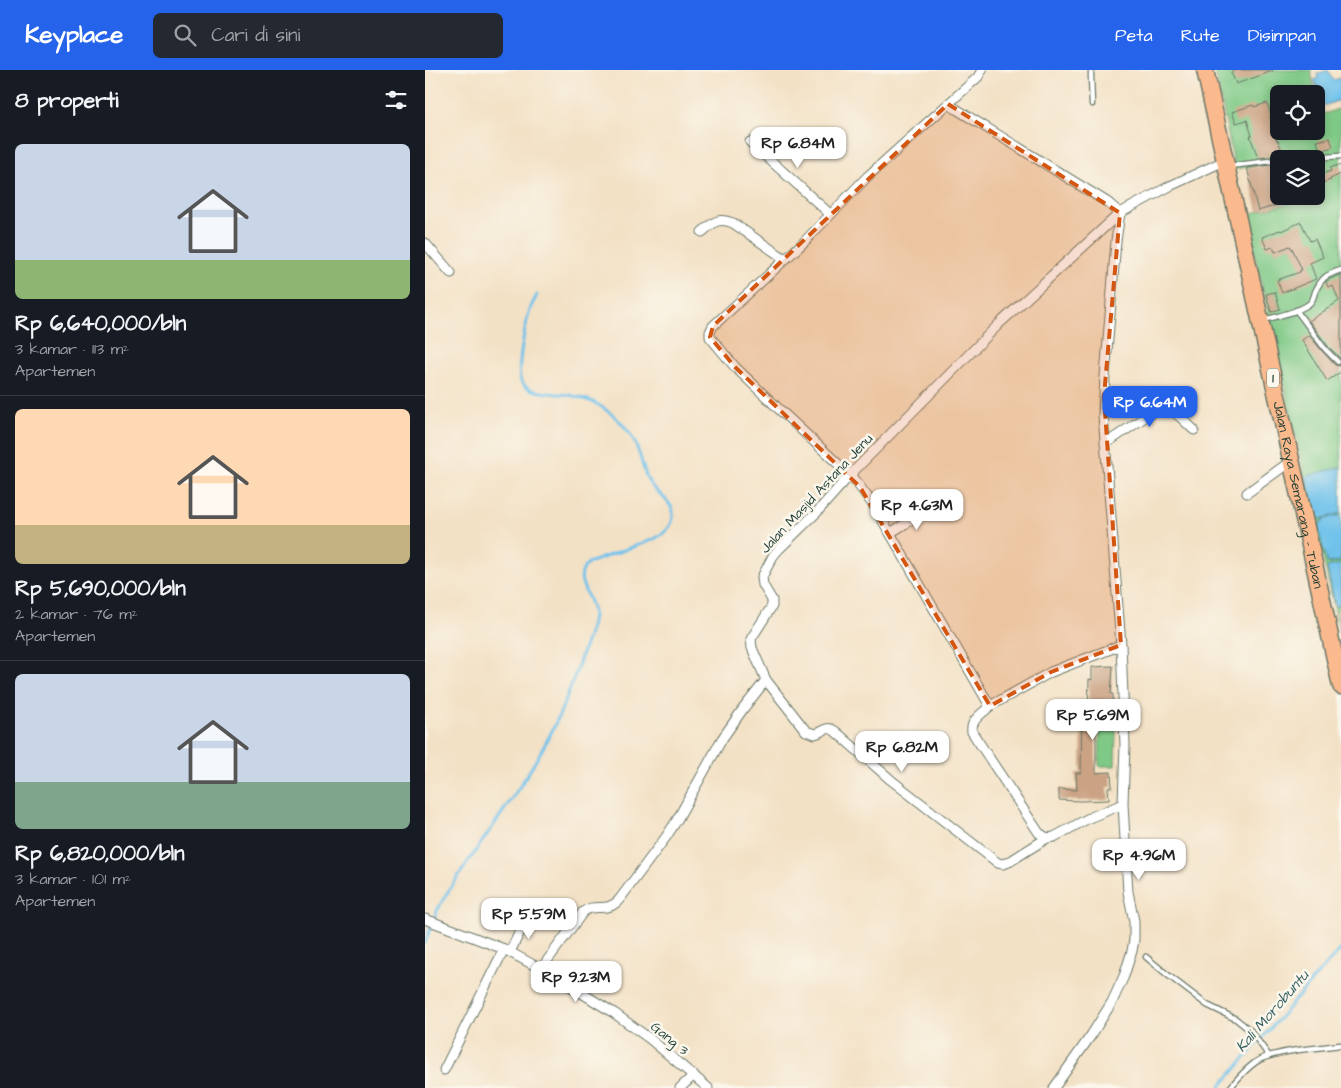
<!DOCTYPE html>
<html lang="id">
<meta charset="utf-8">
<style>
body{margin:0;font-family:"Architects Daughter",sans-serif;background:#242831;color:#f1f3f6;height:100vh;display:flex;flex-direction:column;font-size:19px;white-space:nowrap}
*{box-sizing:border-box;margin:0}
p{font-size:16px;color:#9ea1a6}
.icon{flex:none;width:28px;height:28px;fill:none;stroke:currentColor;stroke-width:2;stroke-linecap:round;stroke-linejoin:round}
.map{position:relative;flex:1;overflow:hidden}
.side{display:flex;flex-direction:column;background:#171b24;width:425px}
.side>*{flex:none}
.controls{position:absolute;left:845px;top:15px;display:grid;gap:10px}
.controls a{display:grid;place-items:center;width:55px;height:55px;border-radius:8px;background:#171b24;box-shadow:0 2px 8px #0003;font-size:25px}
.price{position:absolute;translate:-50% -42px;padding:0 11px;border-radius:10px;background:#fff;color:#222;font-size:16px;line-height:32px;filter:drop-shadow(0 1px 2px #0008)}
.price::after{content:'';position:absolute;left:50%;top:30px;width:15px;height:11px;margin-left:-8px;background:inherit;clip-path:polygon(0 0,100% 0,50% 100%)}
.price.selected{background:#2563eb;color:#fff}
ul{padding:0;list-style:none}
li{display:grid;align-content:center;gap:10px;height:265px;padding:0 15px}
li+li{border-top:1px solid #363941}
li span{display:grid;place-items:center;height:155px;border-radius:8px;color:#555}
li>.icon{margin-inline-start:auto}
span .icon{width:90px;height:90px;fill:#fffc;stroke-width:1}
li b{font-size:21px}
h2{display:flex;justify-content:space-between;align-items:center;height:60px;padding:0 15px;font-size:21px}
header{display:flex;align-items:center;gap:30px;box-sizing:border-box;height:70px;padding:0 25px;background:#2563eb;color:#fff}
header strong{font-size:24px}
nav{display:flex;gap:28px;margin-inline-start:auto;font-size:18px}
.search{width:350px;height:45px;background:#242831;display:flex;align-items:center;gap:12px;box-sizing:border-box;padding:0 18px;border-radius:8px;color:#9ea1a6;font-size:19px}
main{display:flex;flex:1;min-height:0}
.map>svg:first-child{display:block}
.green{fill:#7fc986;stroke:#4f835d;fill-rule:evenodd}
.water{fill:#6fc2eb;stroke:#478090}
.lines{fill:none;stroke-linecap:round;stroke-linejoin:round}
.stream{stroke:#6fc2eb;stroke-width:3}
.building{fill:#cba384}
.lane-casing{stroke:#697667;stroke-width:7}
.street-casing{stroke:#697667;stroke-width:11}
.highway-casing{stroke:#697667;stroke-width:19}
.lane{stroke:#fff;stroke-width:4.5}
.street{stroke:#fff;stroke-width:9}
.highway{stroke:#fbba8d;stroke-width:16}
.marked{fill:#d45610;fill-opacity:0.2;stroke:#d45610;stroke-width:4;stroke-dasharray:10 6;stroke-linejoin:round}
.labels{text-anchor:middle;stroke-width:5;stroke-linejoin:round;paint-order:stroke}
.shield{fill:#fbf7ec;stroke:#61756b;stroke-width:1}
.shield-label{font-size:12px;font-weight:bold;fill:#1f3d34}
.street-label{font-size:14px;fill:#1f3d34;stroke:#fbf7ec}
.water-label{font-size:15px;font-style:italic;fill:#335e62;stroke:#fbf7ec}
</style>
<header>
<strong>Keyplace</strong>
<div class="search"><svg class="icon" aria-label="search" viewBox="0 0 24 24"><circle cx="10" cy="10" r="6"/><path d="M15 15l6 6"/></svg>Cari di sini</div>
<nav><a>Peta</a><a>Rute</a><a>Disimpan</a></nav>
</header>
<main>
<section class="side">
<h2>8 properti<svg class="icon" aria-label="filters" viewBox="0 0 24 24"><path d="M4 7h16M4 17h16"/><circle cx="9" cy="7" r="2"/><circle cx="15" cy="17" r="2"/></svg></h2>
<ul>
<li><span style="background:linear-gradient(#c9d6e8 75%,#8fb573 0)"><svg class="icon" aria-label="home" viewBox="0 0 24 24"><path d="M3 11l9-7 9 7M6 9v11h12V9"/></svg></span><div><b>Rp 6,640,000/bln</b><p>3 kamar · 113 m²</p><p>Apartemen</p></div></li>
<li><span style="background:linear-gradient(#ffd9b3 75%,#c2b280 0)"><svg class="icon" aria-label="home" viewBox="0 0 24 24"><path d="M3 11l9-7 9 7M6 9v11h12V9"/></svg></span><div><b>Rp 5,690,000/bln</b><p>2 kamar · 76 m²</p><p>Apartemen</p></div></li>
<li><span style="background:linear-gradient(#c9d6e8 70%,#7fa58c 0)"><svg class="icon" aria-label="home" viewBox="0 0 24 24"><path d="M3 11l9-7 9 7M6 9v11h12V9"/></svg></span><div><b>Rp 6,820,000/bln</b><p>3 kamar · 101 m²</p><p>Apartemen</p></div></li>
</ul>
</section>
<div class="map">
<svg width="916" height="1018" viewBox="0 0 916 1018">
<rect width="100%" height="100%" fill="#fbf7ec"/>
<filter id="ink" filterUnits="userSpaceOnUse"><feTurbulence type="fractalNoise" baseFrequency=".02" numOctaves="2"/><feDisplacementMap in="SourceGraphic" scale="10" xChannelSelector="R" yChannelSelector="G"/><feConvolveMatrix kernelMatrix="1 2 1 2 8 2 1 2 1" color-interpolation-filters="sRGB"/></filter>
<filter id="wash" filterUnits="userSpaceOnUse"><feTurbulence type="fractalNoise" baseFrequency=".0096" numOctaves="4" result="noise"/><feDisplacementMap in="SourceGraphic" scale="20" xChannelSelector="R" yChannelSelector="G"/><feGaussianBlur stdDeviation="1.12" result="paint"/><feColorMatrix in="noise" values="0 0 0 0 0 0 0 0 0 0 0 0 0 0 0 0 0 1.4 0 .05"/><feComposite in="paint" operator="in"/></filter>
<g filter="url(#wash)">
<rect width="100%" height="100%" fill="#f3e1c5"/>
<g class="green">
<path d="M790 0H886L888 13 899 44 916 38V397L881 406 895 449 916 443V445L899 449 893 455 904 494 916 491V494L902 497 910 536 916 535V539L911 540 916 568 821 145 873 130 872 126H891V89H854V92L810 99ZM854 24H891V61H854Z"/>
<path d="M675 659H691L690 696H674Z"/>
</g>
<g class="water">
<path d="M903 0 908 10 916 8V32L915 30 898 36 889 10 893 8 892 4Z"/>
<path d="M916 397V443L895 449 890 448 881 406Z"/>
<path d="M916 445V491L902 493 893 458C896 448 906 447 916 445Z"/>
<path d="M916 494V535L910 536 902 497Z"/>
</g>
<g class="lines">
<g class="stream">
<path d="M0 873 12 841 19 828C55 772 97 720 127 661 138 638 147 614 155 590 159 576 167 560 168 546 169 526 145 511 163 493L227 470C237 465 248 458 248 445 249 433 233 424 226 415 219 406 218 394 214 383 207 361 190 344 170 333 162 329 153 327 144 325 131 323 105 324 97 313 90 304 100 258 103 246 105 239 108 232 112 225"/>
<path d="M794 1018 890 907 916 879"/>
</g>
</g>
<g id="blocks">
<g class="building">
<path d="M811 0H847L848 1 811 14 806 2Z"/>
<path d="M842 33 846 45 845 46 852 71 853 70 857 81 854 82V86L833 88 825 66H827L822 50 811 53 807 42 828 35 829 37Z"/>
<path d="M905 68 908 77 895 81 892 71Z"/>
<path d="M854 94V126H875V128L833 141 822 98Z"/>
<path d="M913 95V96L916 95V104L905 109 906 110 893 114 891 106 906 101 905 98Z"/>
<path d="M876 152 885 171 890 169 898 187 885 193 891 209 857 223 852 210 875 202V200H877L867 178H866L865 176 850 182 848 177 842 179 837 167 855 160 856 161Z"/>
<path d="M916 204V289L903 276 884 251 914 231 908 216 903 217 901 212 905 209Z"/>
<path d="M850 222 855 239 846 242 841 224Z"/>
<path d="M884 265 897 281 910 295 914 296 916 295V302L902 311 877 270Z"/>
<path d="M688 596 686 624H688V637H685V648L671 649V703L686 702 687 717H683L684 730 655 731 634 730V719L652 720 651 703H656L657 643H663L664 609 667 610V597Z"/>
</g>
</g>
</g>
<g filter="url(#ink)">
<use href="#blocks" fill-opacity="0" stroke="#697667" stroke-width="1"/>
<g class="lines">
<g class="lane-casing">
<g id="lane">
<path d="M666 0V6L667 34"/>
<path d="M869 89 916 86"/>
<path d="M804 96 854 90"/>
<path d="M871 240 900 279 913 292"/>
<path d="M839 250C852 246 875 242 885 233 888 230 889 226 890 222 897 207 901 205 916 200"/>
<path d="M721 887 744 906 782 935 811 949 826 961 844 986"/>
<path d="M805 1018C813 1008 824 995 836 989 856 980 893 978 916 975"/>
</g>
</g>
<g class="street-casing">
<g id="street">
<path d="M523 34 553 7 557 0"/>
<path d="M325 72 405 144"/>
<path d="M277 162C289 152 293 147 308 153L360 189"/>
<path d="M0 173 26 203"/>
<path d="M680 374 735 337C748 337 760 352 769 360"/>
<path d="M822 423 866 391"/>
<path d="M465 463 506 438"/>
<path d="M341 610 381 661 390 664C398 662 401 655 410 661L466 710 573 793 578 794 584 792 622 768"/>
<path d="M565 636 626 602 696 575"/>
<path d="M0 849 79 879 129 906 189 943 225 969 283 1018"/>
<path d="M85 882 101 849"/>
<path d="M116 899 158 842C170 832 181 844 194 830L241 767 252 750 297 669 318 639 341 610 327 578 326 569 347 536V530L338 515 337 507 348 486 354 479 392 442 425 405 574 254 695 143 745 116 799 91"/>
<path d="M19 1000 79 879"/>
<path d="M255 1018 269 1005"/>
<path d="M629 1018 667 964 687 932 699 906 707 881 709 870V851L703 822 698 734 700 675 696 575 678 345 680 306 691 171 695 143 682 132 523 34 443 106 379 172 288 256 285 262V267L310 297 355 340 425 405 435 417 449 436 465 463 565 636C557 644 545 650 547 662L614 763 622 768 629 767 664 748 698 734"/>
</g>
</g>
<g class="highway-casing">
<g id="highway">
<path id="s1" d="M780 0 916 616"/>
</g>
</g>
<use href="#lane" class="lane"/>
<use href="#street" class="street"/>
<use href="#highway" class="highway"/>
</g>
</g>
<path class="marked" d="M523 34 695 143 679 326 696 575 626 602 565 636 435 417 310 297 285 267 288 256Z"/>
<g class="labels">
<rect class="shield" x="842" y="298.5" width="12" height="19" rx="4"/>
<g class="shield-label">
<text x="848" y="312">1</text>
</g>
<g class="street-label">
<text transform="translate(391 423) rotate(-47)" y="5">Jalan Masjid Astana Jenu</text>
<text dy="5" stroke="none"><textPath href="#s1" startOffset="435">Jalan Raya Semarang - Tuban</textPath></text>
<text transform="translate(245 968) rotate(39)" y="5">Gang 3</text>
</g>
<g class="water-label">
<text transform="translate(847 941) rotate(-49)" y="5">Kali Morobuntu</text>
</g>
</g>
</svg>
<div class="controls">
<a><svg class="icon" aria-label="locate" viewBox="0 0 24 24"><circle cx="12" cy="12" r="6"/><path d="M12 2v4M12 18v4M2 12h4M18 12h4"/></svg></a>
<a><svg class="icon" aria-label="layers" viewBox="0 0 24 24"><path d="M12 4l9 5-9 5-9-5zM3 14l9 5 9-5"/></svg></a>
</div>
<b class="price" style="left:373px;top:99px">Rp 6.84M</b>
<b class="price selected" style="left:725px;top:358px">Rp 6.64M</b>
<b class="price" style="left:492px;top:461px">Rp 4.63M</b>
<b class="price" style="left:668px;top:671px">Rp 5.69M</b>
<b class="price" style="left:477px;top:703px">Rp 6.82M</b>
<b class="price" style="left:714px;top:811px">Rp 4.96M</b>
<b class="price" style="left:104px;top:870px">Rp 5.59M</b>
<b class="price" style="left:151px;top:933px">Rp 9.23M</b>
</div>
</main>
